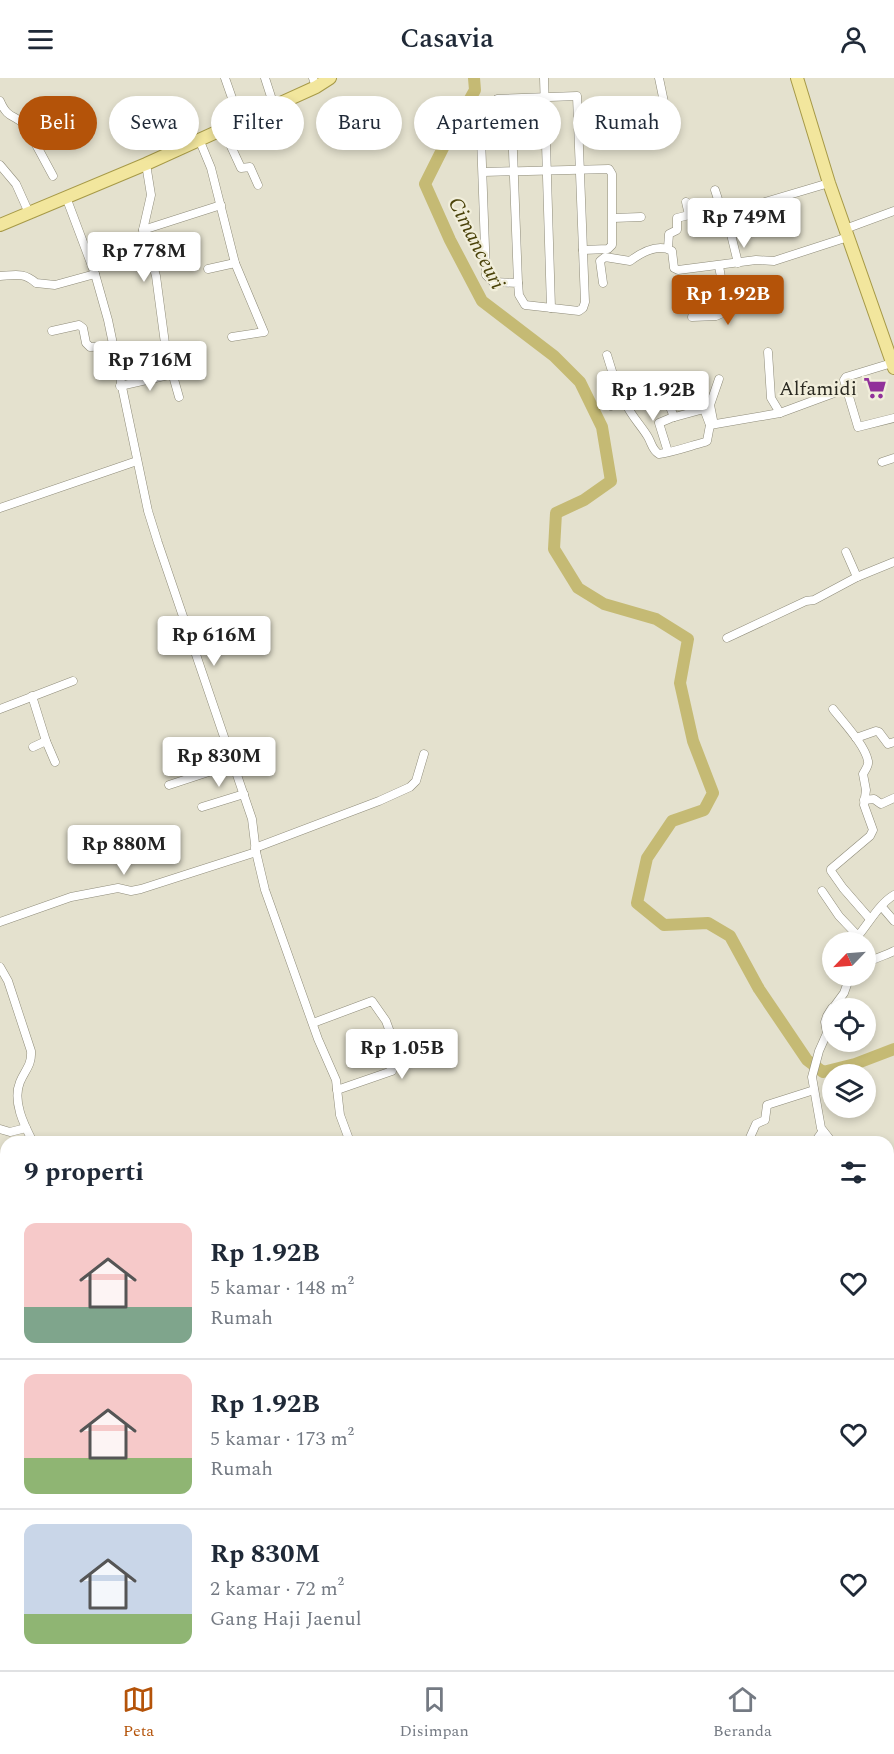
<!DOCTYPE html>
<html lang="id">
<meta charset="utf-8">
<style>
body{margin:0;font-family:Spectral,serif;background:#f6f6f7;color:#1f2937;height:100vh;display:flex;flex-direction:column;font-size:22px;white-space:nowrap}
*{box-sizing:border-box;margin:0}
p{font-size:20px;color:#747a83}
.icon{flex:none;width:33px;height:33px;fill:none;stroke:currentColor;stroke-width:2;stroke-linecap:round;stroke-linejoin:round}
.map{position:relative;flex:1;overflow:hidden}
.sheet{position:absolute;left:0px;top:1058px;width:894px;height:536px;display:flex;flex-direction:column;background:#fff;border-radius:18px 18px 0 0;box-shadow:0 3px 9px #0003}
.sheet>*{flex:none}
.guide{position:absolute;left:18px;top:18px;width:858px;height:54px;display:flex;gap:12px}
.needle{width:39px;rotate:245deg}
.controls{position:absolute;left:822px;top:854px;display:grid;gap:12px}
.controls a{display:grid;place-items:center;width:54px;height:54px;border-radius:50%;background:#fff;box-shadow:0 3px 9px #0003;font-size:30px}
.price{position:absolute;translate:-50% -51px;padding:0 14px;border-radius:6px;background:#fff;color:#222;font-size:20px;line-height:39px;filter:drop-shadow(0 2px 3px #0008)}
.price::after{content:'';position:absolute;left:50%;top:36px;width:18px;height:14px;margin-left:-9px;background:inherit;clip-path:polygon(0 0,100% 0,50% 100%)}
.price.on{background:#b45309;color:#fff}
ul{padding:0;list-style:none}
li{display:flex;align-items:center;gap:18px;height:150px;padding:0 24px}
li+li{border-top:2px solid #e0e1e3}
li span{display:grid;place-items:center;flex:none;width:168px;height:120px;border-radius:12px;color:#555}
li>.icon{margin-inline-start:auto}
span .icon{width:72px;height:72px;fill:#fffc;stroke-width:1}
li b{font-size:26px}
h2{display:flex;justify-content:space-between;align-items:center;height:72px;padding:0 24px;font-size:26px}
.tag{padding:0 21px;border-radius:27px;background:#fff;box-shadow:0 3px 9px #0003;font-size:21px;line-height:54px}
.tag.on{background:#b45309;color:#fff}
header{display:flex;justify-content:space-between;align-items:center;height:78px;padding:0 24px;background:#fff;font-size:27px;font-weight:600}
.menu{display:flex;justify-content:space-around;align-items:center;height:84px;border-top:2px solid #e0e1e3;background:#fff;font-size:16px;color:#747a83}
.menu a{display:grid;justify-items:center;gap:3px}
.menu .on{color:#b45309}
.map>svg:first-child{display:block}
.green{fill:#c6bf8f}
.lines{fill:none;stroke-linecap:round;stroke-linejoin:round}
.river{stroke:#c5ba74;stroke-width:12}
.minor-casing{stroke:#8e8b79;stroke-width:9}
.primary-casing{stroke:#a69947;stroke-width:14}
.minor{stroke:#fff;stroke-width:8}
.primary{stroke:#f2e69d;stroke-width:12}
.labels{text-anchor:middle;stroke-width:4.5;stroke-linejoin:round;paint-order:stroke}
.poi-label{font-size:20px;fill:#2a2921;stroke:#f1eedb;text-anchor:end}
.water-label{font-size:21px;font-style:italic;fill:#4a4209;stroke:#f1eedb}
</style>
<header><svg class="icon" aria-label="menu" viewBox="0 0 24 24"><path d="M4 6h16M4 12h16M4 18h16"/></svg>Casavia<svg class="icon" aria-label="person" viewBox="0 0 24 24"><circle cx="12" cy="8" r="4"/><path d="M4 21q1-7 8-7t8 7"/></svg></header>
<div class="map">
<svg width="894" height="1592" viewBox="0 0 894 1592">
<rect width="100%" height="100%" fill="#e4e1ce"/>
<path class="green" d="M653 1587H711L714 1592H642Z"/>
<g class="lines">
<path class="river" d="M474 0 475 12 447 62 425 106 450 162 482 223 554 278 580 304 602 349 611 403 584 422 556 435 554 471 578 510 604 526 656 541 688 561 680 605 693 663 713 715 704 732 672 743 647 780 637 825 664 847 708 845 730 858 759 911 807 982 823 994 855 986 894 971"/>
<g class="minor-casing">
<g id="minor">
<path d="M225 0 240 43"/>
<path d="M265 0 274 28"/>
<path d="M313 0 316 9"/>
<path d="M544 0 551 230"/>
<path d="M659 0 664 24"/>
<path d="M577 18 585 224 583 230 579 233 525 227 519 217 518 205 493 204 486 197 481 60 497 21Z"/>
<path d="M511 21 518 205"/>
<path d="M0 23C8 42 15 36 26 48L53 98"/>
<path d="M223 51 241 90 250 89 258 107"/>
<path d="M199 61 211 90 235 185 264 254 232 259"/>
<path d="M146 86 151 117 143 152 156 198 166 273 179 319"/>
<path d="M0 87 16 106 29 135"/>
<path d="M483 94 609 91 612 96V167L608 171 583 172"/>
<path d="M715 112 724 140H727L738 185"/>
<path d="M66 119 95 196 108 242 148 433 158 465 252 741 256 774 265 812 318 961 336 1002 340 1037 350 1064"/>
<path d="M689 137 721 130"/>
<path d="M613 140 641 139"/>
<path d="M727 140 752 134 755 127 829 105"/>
<path d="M702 151 721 145 724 140"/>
<path d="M845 151 894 133"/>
<path d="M143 152 221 127"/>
<path d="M668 170 669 156 677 152V140L689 137 686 124"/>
<path d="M208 191 235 185"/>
<path d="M0 198C15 197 24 194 36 205L55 207 95 196"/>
<path d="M603 205 600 183 605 179 630 183C642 174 658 165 672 173L674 190 678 192 756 182 774 183 848 159"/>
<path d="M692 239 716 238 727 233 719 188"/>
<path d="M52 253 79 247 83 250 86 265 90 269 113 268"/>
<path d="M768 274 771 320 780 335"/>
<path d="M607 277 616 306 625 324 662 315 665 316 674 339"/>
<path d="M892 285 846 299 844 302 858 349 894 340"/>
<path d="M120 308 173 296"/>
<path d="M611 328 625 324C631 338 641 347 648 359 652 366 652 372 659 376 674 374 690 368 705 364L707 363 710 347 704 331 671 340 659 345 668 374"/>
<path d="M713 342 710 327 719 301"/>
<path d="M710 347 780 335 845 311"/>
<path d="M882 384 894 380"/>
<path d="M0 430 137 383"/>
<path d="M846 474 857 499"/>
<path d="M727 560 806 523 814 522 857 499 894 484"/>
<path d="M32 618 46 663 55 684"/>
<path d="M0 631 73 603"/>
<path d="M833 631C843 644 865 667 868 683 869 688 865 692 863 696L866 712 864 727 873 752 870 758 831 791V793L843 810 870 841"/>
<path d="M856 660 876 653 879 654 888 666 894 664"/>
<path d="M33 669 46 663"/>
<path d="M169 707 233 686"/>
<path d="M864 722 874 721 881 726 894 720"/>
<path d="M202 729 244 716"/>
<path d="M255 770 379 723 410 709 416 703 424 676"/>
<path d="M822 813 839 838 858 858"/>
<path d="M882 829 894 843"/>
<path d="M0 844 71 819 118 810 131 813 141 811 256 774"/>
<path d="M861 864 858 858C869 845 879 826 894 817"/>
<path d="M866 870 872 881"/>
<path d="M866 886C873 880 885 878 894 873"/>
<path d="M0 889 8 903 31 973C32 987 25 992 20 1004 12 1023 24 1047 33 1064"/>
<path d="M833 930 844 915 849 901 852 897"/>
<path d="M313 945 372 923 386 943 390 954 380 959V962L392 993 337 1012"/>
<path d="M0 1051 10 1054 26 1050"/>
<path d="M748 1064 756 1046 765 1042 767 1027 814 1012"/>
<path d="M815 1064 822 1054"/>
<path d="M832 1064 821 1050 812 999 819 973 827 955 825 944 827 938 832 930"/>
<path d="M0 1120 2 1126"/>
<path d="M0 1212 6 1209"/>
<path d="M0 1312 6 1310"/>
<path d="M888 1565 894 1564"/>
<path d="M0 1583H6"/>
<path d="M75 1587 77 1592"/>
<path d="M278 1587 281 1592"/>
<path d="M790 1587 792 1589 813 1587"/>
<path d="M843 1587 844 1592"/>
<path d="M175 1592 183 1587"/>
<path d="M761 1592 790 1588"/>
<path d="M823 1592V1587"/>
</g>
</g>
<g class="primary-casing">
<g id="primary">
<path d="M797 0 829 105 894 290"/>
<path d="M0 147 146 86 316 9 330 0"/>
<path d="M0 1418 6 1458"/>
<path d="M0 1542 6 1486"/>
</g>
</g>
<use href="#minor" class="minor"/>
<use href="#primary" class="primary"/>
</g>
<defs>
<g id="supermarket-bare" transform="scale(1.8)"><path d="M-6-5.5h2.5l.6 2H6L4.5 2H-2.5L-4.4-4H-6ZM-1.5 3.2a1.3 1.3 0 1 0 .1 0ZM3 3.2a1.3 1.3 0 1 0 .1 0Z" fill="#91319a" stroke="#f1eedb" stroke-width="2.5" paint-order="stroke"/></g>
</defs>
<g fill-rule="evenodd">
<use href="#supermarket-bare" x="875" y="310"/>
</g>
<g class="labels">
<g class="poi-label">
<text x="857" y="317">Alfamidi</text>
</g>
<g class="water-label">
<text transform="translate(477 165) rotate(63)" y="7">Cimanceuri</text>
</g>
</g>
</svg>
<div class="controls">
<a><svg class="needle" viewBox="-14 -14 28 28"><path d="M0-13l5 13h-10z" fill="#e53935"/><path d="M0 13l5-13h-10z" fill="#747a83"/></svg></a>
<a><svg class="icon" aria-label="locate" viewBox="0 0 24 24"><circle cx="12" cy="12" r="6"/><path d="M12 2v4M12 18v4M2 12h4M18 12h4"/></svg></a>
<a><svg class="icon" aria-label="layers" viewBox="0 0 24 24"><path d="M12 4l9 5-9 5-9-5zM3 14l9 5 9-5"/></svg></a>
</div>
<b class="price" style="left:744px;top:171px">Rp 749M</b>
<b class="price" style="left:144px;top:205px">Rp 778M</b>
<b class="price on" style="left:728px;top:248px">Rp 1.92B</b>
<b class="price" style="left:150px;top:314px">Rp 716M</b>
<b class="price" style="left:653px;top:344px">Rp 1.92B</b>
<b class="price" style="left:214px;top:589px">Rp 616M</b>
<b class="price" style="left:219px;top:710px">Rp 830M</b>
<b class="price" style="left:124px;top:798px">Rp 880M</b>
<b class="price" style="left:402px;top:1002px">Rp 1.05B</b>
<div class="guide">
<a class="tag on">Beli</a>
<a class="tag">Sewa</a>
<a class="tag">Filter</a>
<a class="tag">Baru</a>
<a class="tag">Apartemen</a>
<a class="tag">Rumah</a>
</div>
<section class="sheet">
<h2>9 properti<svg class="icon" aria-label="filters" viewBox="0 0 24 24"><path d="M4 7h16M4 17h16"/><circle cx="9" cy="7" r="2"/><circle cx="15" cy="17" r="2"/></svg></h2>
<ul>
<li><span style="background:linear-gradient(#f6c9c9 70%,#7fa58c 0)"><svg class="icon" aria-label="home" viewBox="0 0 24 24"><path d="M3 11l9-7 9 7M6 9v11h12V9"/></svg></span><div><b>Rp 1.92B</b><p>5 kamar · 148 m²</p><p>Rumah</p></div><svg class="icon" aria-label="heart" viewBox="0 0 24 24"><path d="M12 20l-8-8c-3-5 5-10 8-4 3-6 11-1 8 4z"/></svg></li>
<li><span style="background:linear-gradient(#f6c9c9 70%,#8fb573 0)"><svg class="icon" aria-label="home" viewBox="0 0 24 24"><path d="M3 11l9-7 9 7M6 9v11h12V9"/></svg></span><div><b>Rp 1.92B</b><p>5 kamar · 173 m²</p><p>Rumah</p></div><svg class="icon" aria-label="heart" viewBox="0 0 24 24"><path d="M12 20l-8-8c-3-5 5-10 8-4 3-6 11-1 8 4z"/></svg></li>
<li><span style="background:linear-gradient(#c9d6e8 75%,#8fb573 0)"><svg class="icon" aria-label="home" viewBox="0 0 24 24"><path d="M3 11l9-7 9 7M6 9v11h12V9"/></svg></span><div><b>Rp 830M</b><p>2 kamar · 72 m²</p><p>Gang Haji Jaenul</p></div><svg class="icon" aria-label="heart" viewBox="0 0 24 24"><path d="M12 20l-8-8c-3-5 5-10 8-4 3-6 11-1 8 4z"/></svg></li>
</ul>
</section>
</div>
<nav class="menu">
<a class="on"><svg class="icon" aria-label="map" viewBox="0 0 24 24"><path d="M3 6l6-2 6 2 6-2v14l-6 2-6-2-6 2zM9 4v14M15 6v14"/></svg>Peta</a>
<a><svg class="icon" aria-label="saved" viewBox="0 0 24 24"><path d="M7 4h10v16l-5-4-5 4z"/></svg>Disimpan</a>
<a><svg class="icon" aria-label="home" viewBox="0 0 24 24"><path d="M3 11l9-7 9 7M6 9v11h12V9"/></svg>Beranda</a>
</nav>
